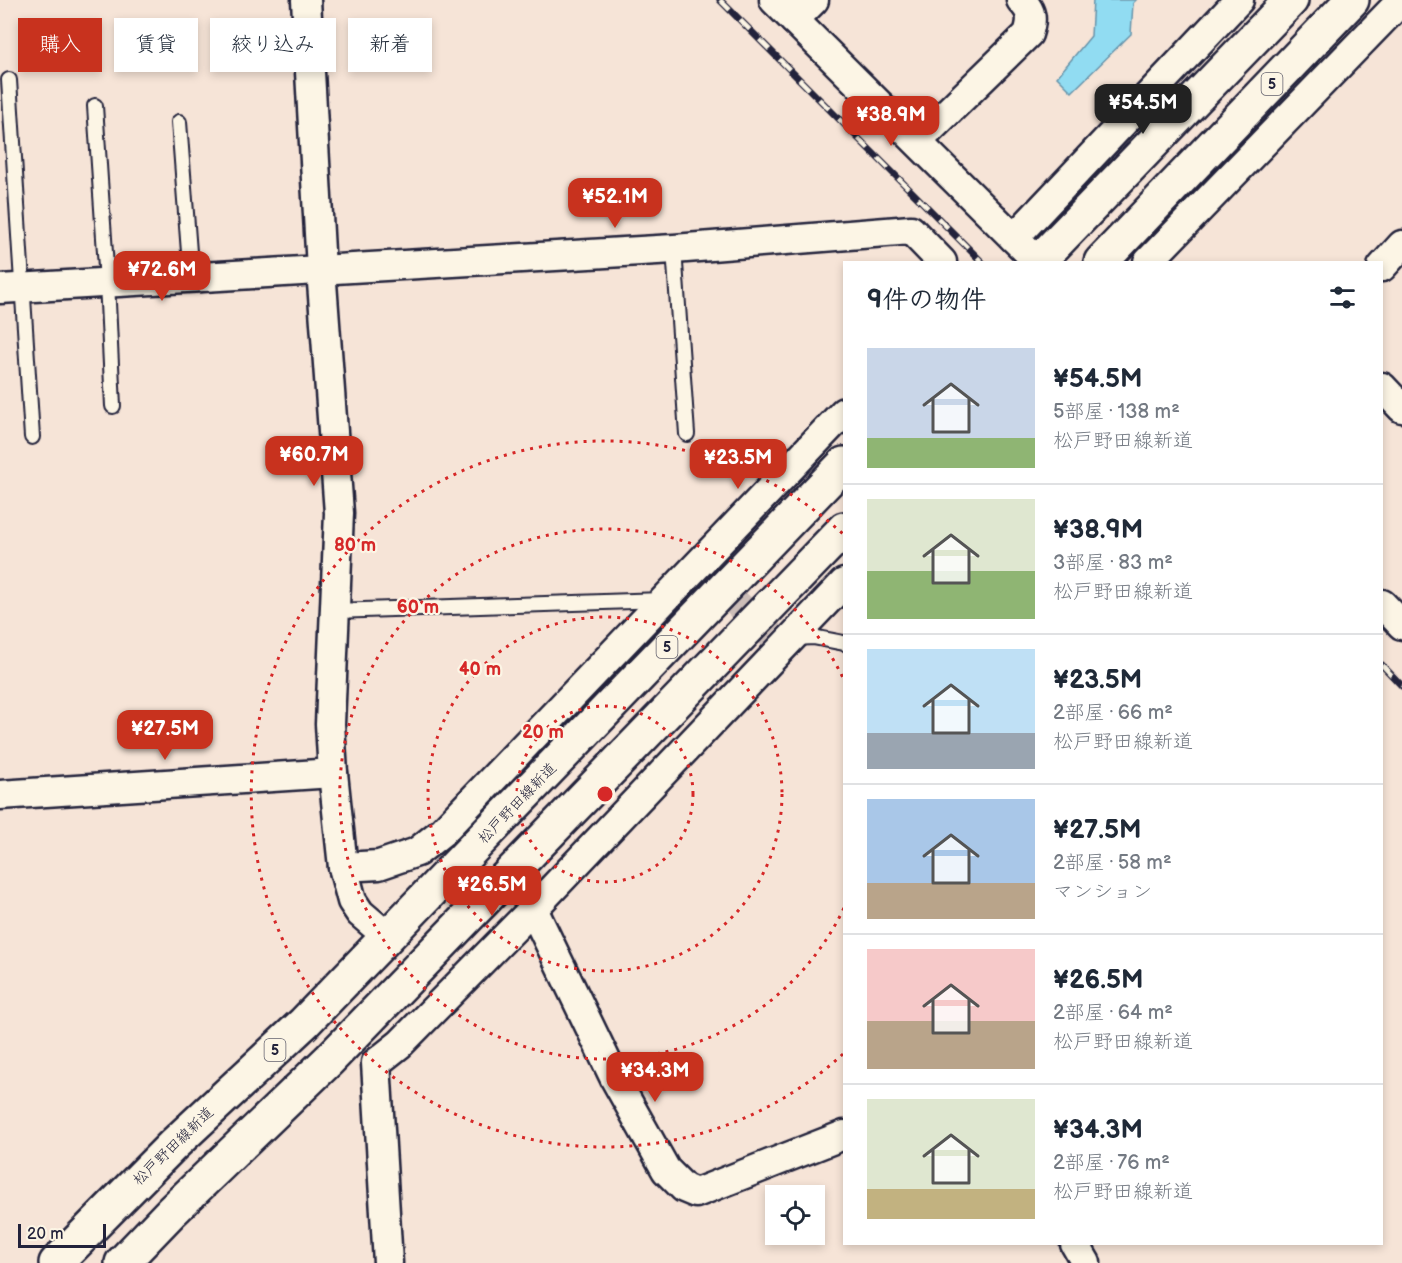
<!DOCTYPE html>
<html lang="ja">
<meta charset="utf-8">
<style>
body{margin:0;font-family:"Balsamiq Sans","Klee One",sans-serif;background:#f6f6f7;color:#1f2937;height:100vh;display:flex;flex-direction:column;font-size:22px;white-space:nowrap}
*{box-sizing:border-box;margin:0}
p{font-size:20px;color:#747a83}
.icon{flex:none;width:33px;height:33px;fill:none;stroke:currentColor;stroke-width:2;stroke-linecap:round;stroke-linejoin:round}
.map{position:relative;flex:1;overflow:hidden}
.sheet{position:absolute;left:843px;top:261px;width:540px;height:984px;display:flex;flex-direction:column;background:#fff;border-radius:0px;box-shadow:0 3px 9px #0003}
.sheet>*{flex:none}
.guide{position:absolute;left:18px;top:18px;width:570px;height:54px;display:flex;gap:12px}
.fabs{position:absolute;left:765px;top:1185px;display:grid;gap:12px}
.fabs a{display:grid;place-items:center;width:60px;height:60px;border-radius:0px;background:#fff;box-shadow:0 3px 9px #0003;font-size:30px}
.scale{position:absolute;left:18px;bottom:15px;width:88px;box-sizing:border-box;padding-left:6px;border:3px solid #22223b;border-top:0;font-size:16px;line-height:21px;white-space:nowrap;color:#22223b;-webkit-text-stroke:4px #fcf5e5;paint-order:stroke}
.price{position:absolute;translate:-50% -51px;padding:0 14px;border-radius:12px;background:#c8321e;color:#fff;font-size:20px;line-height:39px;filter:drop-shadow(0 2px 3px #0008)}
.price::after{content:'';position:absolute;left:50%;top:36px;width:18px;height:14px;margin-left:-9px;background:inherit;clip-path:polygon(0 0,100% 0,50% 100%)}
.price.active{background:#222;color:#fff}
ul{padding:0;list-style:none}
li{display:flex;align-items:center;gap:18px;height:150px;padding:0 24px}
li+li{border-top:2px solid #e0e1e3}
li span{display:grid;place-items:center;flex:none;width:168px;height:120px;border-radius:0px;color:#555}
li>.icon{margin-inline-start:auto}
span .icon{width:72px;height:72px;fill:#fffc;stroke-width:1}
li b{font-size:26px}
h2{display:flex;justify-content:space-between;align-items:center;height:72px;padding:0 24px;font-size:26px}
.pill{padding:0 21px;border-radius:0px;background:#fff;box-shadow:0 3px 9px #0003;font-size:21px;line-height:54px}
.pill.active{background:#c8321e;color:#fff}
.map>svg:first-child{display:block}
.water{fill:#91dcf2;stroke:#6592a9;stroke-width:1.5}
.lines{fill:none;stroke-linecap:round;stroke-linejoin:round}
.street-tunnel{stroke:#ccbdb8;stroke-width:28;stroke-dasharray:28 14;stroke-linecap:butt}
.lane-casing{stroke:#22223b;stroke-width:18}
.street-casing{stroke:#22223b;stroke-width:33}
.primary-casing{stroke:#22223b;stroke-width:38}
.lane{stroke:#fcf5e5;stroke-width:14}
.street{stroke:#fcf5e5;stroke-width:28}
.primary{stroke:#fcf5e5;stroke-width:33}
.rail-casing{stroke:#22223b;stroke-width:7}
.rail{stroke:#fcf5e5;stroke-width:4.5;stroke-dasharray:14;stroke-linecap:butt}
.ring{fill:none;stroke:#d62828;stroke-width:3;stroke-dasharray:3 6}
.labels{text-anchor:middle;stroke-width:4.5;stroke-linejoin:round;paint-order:stroke}
.shield{fill:#fcf5e5;stroke:#63616e;stroke-width:1.5}
.shield-label{font-size:14px;font-weight:bold;fill:#22223b}
.street-label{font-size:15px;fill:#22223b;stroke:#fcf5e5}
.centre{fill:#d62828;stroke:#fcf5e5;stroke-width:3}
.ring-label{font-size:18px;text-anchor:middle;font-weight:bold;fill:#d62828;stroke:#fcf5e5;stroke-width:4.5;stroke-linejoin:round;paint-order:stroke}
</style>
<div class="map">
<svg width="1402" height="1263" viewBox="0 0 1402 1263">
<rect width="100%" height="100%" fill="#f6e4d7"/>
<filter id="ink" filterUnits="userSpaceOnUse"><feTurbulence type="fractalNoise" baseFrequency=".0167" numOctaves="2"/><feDisplacementMap in="SourceGraphic" scale="12" xChannelSelector="R" yChannelSelector="G"/><feConvolveMatrix kernelMatrix="1 2 1 2 8 2 1 2 1" color-interpolation-filters="sRGB"/></filter>
<g filter="url(#ink)">
<path class="water" d="M1093 0H1136L1133 3 1131 34 1072 92 1057 77 1091 36Z"/>
<g class="lines">
<path class="street-tunnel" d="M705 574 771 635"/>
<g class="lane-casing">
<g id="lane">
<path d="M9 80 32 437"/>
<path d="M95 106 107 282 113 406"/>
<path d="M179 122 191 278"/>
<path d="M674 249 687 434"/>
<path d="M334 611 662 600"/>
<path d="M796 638 813 637 844 643"/>
</g>
</g>
<g class="street-casing">
<g id="street">
<path d="M306 0 321 269 339 513 330 724 333 773 343 867 352 901 360 913 388 937"/>
<path d="M774 0 1038 262"/>
<path d="M794 20 814 0"/>
<path d="M918 141 1028 34C1033 19 1032 11 1021 0"/>
<path d="M1014 238 1239 0"/>
<path d="M1148 262 1402 0"/>
<path d="M1382 267 1402 245"/>
<path d="M0 289 674 249 911 230 942 262"/>
<path d="M1382 387 1402 408"/>
<path d="M1382 604 1402 625"/>
<path d="M0 795 333 773"/>
<path d="M343 867 379 865 417 852 442 832 844 412"/>
<path d="M533 909 615 1079 666 1170 684 1188 696 1193 844 1135"/>
<path d="M1075 1244 1086 1263"/>
<path d="M388 1263 376 1063 400 1044 533 909 844 583"/>
</g>
</g>
<g class="primary-casing">
<g id="primary">
<path d="M1038 262 1291 0"/>
<path d="M1101 262 1352 0"/>
<path d="M56 1263 173 1145 304 1023 844 464"/>
<path d="M122 1263 171 1212 329 1060 844 529"/>
</g>
</g>
<use href="#lane" class="lane"/>
<use href="#street" class="street"/>
<use href="#primary" class="primary"/>
<g class="rail-casing">
<g id="rail">
<path d="M720 0 982 262"/>
<path d="M1382 665 1402 686"/>
</g>
</g>
<use href="#rail" class="rail"/>
</g>
</g>
<g class="ring">
<circle cx="605" cy="794" r="88"/>
<circle cx="605" cy="794" r="177"/>
<path d="M844 908A265 265 0 1 1 844 680"/>
<path d="M843 1054A353 353 0 1 1 843 534"/>
</g>
<g class="labels">
<g class="shield">
<rect x="1261.5" y="73" width="21" height="22" rx="4.5"/>
<rect x="656.5" y="636" width="21" height="22" rx="4.5"/>
<rect x="264.5" y="1039" width="21" height="22" rx="4.5"/>
</g>
<g class="shield-label">
<text x="1272" y="89">5</text>
<text x="667" y="652">5</text>
<text x="275" y="1055">5</text>
</g>
<g class="street-label">
<text transform="translate(517 803) rotate(-46)" y="5">松戸野田線新道</text>
<text transform="translate(173 1146) rotate(-44)" y="5">松戸野田線新道</text>
</g>
</g>
<circle cx="605" cy="794" r="9" class="centre"/>
<g class="ring-label">
<text x="355" y="551">80 m</text>
<text x="418" y="613">60 m</text>
<text x="480" y="675">40 m</text>
<text x="543" y="738">20 m</text>
</g>
</svg>
<div class="fabs">
<a><svg class="icon" aria-label="locate" viewBox="0 0 24 24"><circle cx="12" cy="12" r="6"/><path d="M12 2v4M12 18v4M2 12h4M18 12h4"/></svg></a>
</div>
<div class="scale">20 m</div>
<b class="price active" style="left:1143px;top:135px">¥54.5M</b>
<b class="price" style="left:891px;top:147px">¥38.9M</b>
<b class="price" style="left:615px;top:229px">¥52.1M</b>
<b class="price" style="left:162px;top:302px">¥72.6M</b>
<b class="price" style="left:314px;top:487px">¥60.7M</b>
<b class="price" style="left:738px;top:490px">¥23.5M</b>
<b class="price" style="left:165px;top:761px">¥27.5M</b>
<b class="price" style="left:492px;top:917px">¥26.5M</b>
<b class="price" style="left:655px;top:1103px">¥34.3M</b>
<div class="guide">
<a class="pill active">購入</a>
<a class="pill">賃貸</a>
<a class="pill">絞り込み</a>
<a class="pill">新着</a>
</div>
<section class="sheet">
<h2>9件の物件<svg class="icon" aria-label="filters" viewBox="0 0 24 24"><path d="M4 7h16M4 17h16"/><circle cx="9" cy="7" r="2"/><circle cx="15" cy="17" r="2"/></svg></h2>
<ul>
<li><span style="background:linear-gradient(#c9d6e8 75%,#8fb573 0)"><svg class="icon" aria-label="home" viewBox="0 0 24 24"><path d="M3 11l9-7 9 7M6 9v11h12V9"/></svg></span><div><b>¥54.5M</b><p>5部屋 · 138 m²</p><p>松戸野田線新道</p></div></li>
<li><span style="background:linear-gradient(#dfe7d0 60%,#8fb573 0)"><svg class="icon" aria-label="home" viewBox="0 0 24 24"><path d="M3 11l9-7 9 7M6 9v11h12V9"/></svg></span><div><b>¥38.9M</b><p>3部屋 · 83 m²</p><p>松戸野田線新道</p></div></li>
<li><span style="background:linear-gradient(#bfe0f5 70%,#9aa5b1 0)"><svg class="icon" aria-label="home" viewBox="0 0 24 24"><path d="M3 11l9-7 9 7M6 9v11h12V9"/></svg></span><div><b>¥23.5M</b><p>2部屋 · 66 m²</p><p>松戸野田線新道</p></div></li>
<li><span style="background:linear-gradient(#a9c7e8 70%,#b9a48a 0)"><svg class="icon" aria-label="home" viewBox="0 0 24 24"><path d="M3 11l9-7 9 7M6 9v11h12V9"/></svg></span><div><b>¥27.5M</b><p>2部屋 · 58 m²</p><p>マンション</p></div></li>
<li><span style="background:linear-gradient(#f6c9c9 60%,#b9a48a 0)"><svg class="icon" aria-label="home" viewBox="0 0 24 24"><path d="M3 11l9-7 9 7M6 9v11h12V9"/></svg></span><div><b>¥26.5M</b><p>2部屋 · 64 m²</p><p>松戸野田線新道</p></div></li>
<li><span style="background:linear-gradient(#dfe7d0 75%,#c2b280 0)"><svg class="icon" aria-label="home" viewBox="0 0 24 24"><path d="M3 11l9-7 9 7M6 9v11h12V9"/></svg></span><div><b>¥34.3M</b><p>2部屋 · 76 m²</p><p>松戸野田線新道</p></div></li>
</ul>
</section>
</div>
